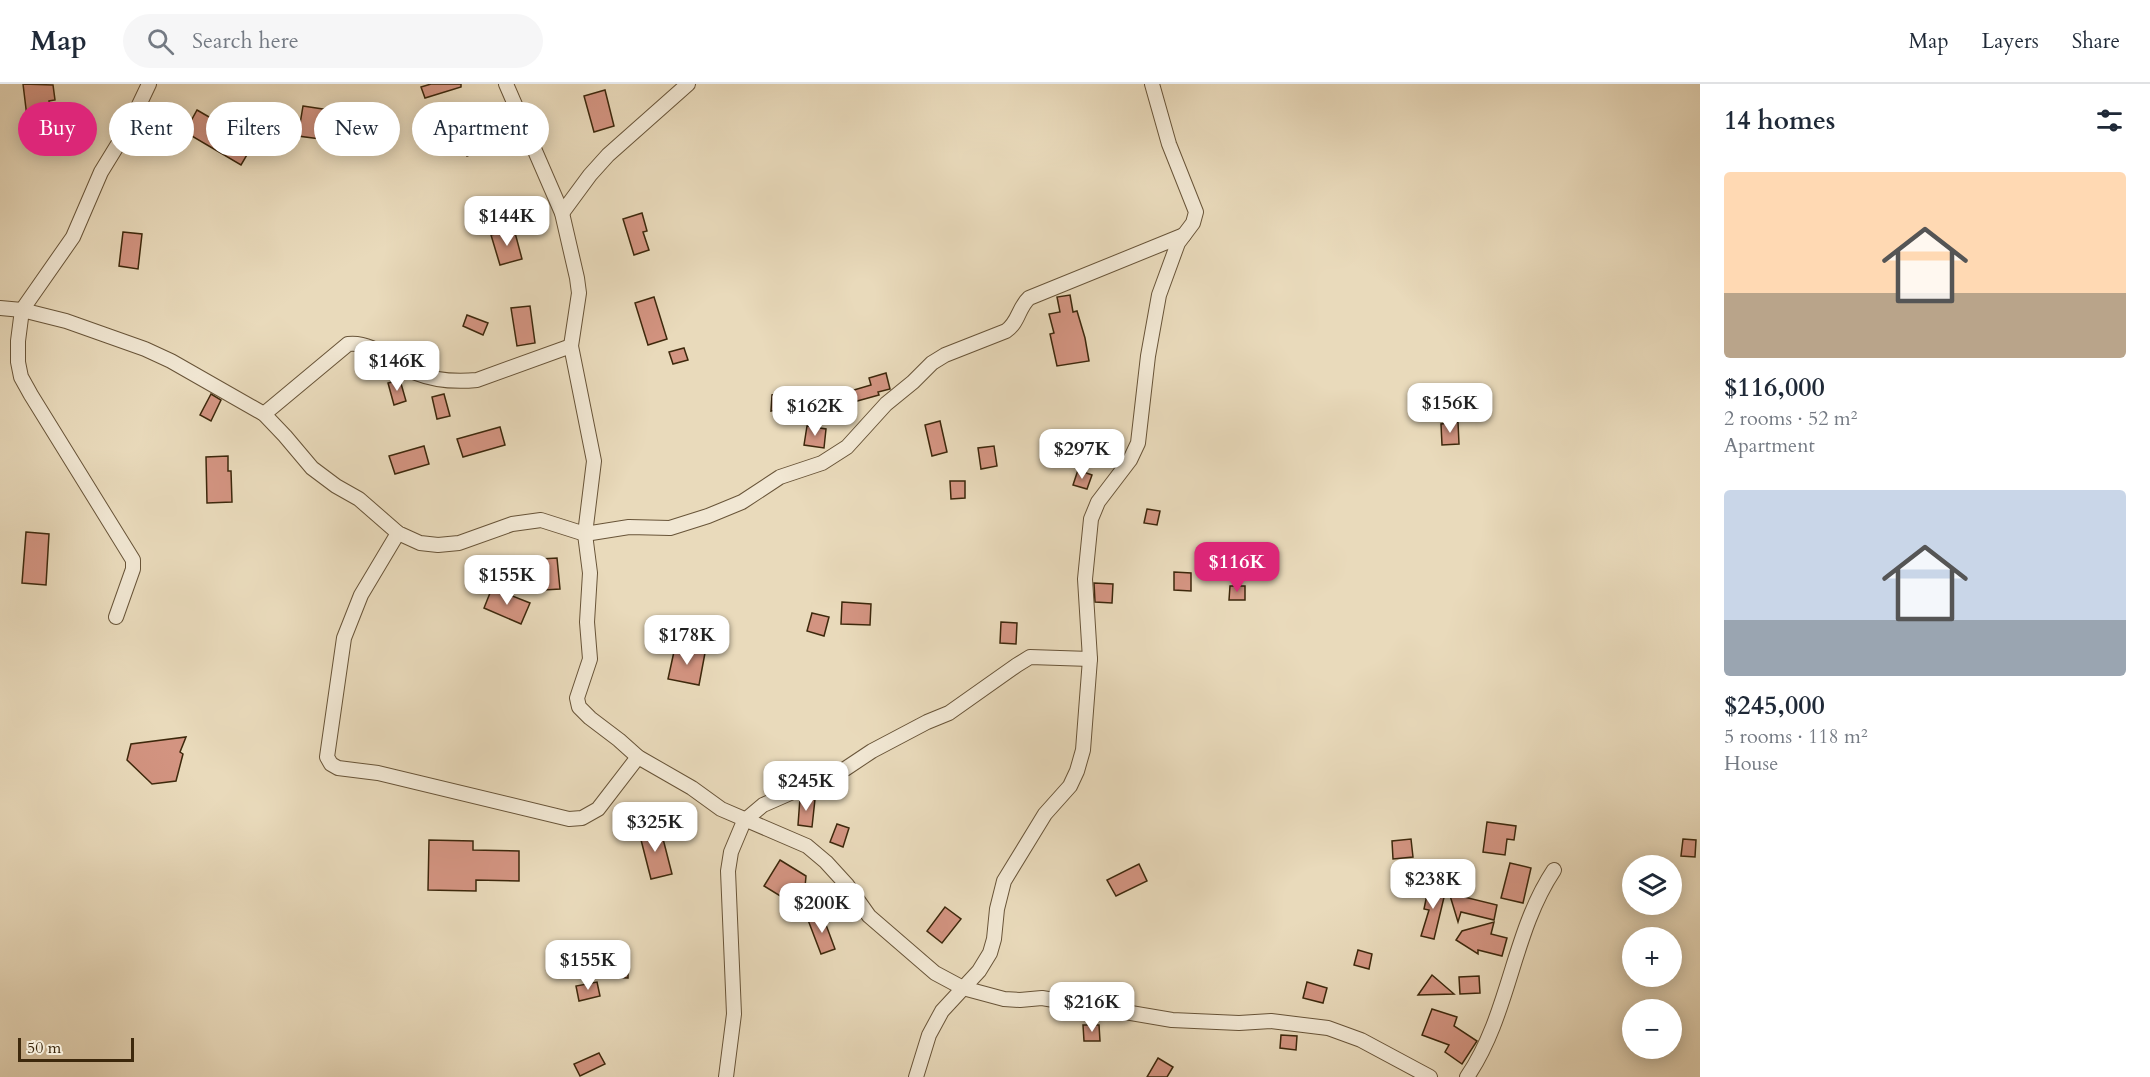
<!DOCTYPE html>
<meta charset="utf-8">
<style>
body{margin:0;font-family:Cardo,serif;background:#f6f6f7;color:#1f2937;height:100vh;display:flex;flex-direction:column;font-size:22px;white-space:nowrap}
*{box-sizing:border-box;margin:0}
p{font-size:20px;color:#747a83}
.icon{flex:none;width:33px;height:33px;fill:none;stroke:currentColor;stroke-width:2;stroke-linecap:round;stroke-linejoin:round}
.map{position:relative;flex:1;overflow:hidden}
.details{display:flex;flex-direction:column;background:#fff;width:450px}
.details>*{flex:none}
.top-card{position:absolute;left:18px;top:18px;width:570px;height:54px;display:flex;gap:12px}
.fabs{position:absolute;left:1622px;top:771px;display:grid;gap:12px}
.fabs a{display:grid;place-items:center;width:60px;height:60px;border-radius:50%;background:#fff;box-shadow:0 3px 15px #0003;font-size:30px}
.scale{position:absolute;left:18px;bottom:15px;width:116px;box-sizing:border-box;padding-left:6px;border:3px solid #3d280c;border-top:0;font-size:16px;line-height:21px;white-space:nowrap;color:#3d280c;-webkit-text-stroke:4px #f1e7d3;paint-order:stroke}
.price{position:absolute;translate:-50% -51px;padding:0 14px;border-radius:12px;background:#fff;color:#222;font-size:20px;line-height:39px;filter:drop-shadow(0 2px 3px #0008)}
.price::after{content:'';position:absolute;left:50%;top:36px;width:18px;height:14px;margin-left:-9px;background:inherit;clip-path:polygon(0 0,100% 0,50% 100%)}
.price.active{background:#db2777;color:#fff}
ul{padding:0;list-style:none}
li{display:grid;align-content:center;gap:12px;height:318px;padding:0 24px}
li span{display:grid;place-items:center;height:186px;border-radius:6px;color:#555}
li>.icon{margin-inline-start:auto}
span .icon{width:108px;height:108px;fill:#fffc;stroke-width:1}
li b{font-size:26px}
h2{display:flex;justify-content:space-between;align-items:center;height:72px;padding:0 24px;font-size:26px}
.pill{padding:0 21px;border-radius:27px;background:#fff;box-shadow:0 3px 15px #0003;font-size:21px;line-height:54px}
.pill.active{background:#db2777;color:#fff}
header{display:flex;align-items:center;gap:36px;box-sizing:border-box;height:84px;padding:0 30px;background:#fff;border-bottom:2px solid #e0e1e3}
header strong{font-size:28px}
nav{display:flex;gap:33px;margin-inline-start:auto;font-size:21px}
.search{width:420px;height:54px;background:#f6f6f7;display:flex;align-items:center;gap:15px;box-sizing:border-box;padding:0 21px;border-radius:33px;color:#747a83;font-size:22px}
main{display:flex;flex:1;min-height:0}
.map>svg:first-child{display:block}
.building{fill:#d39481;stroke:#3d280c;stroke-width:1.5}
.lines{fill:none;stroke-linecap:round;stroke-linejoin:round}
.minor-casing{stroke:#685438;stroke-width:16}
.minor{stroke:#f1e7d3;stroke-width:14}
</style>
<header>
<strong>Map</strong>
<div class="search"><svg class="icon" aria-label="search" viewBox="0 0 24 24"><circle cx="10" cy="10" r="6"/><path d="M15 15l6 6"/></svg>Search here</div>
<nav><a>Map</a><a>Layers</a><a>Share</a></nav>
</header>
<main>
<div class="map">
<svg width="1700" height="993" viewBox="0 0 1700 993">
<rect width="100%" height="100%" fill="#e9dabb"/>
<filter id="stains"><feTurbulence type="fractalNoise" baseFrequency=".00333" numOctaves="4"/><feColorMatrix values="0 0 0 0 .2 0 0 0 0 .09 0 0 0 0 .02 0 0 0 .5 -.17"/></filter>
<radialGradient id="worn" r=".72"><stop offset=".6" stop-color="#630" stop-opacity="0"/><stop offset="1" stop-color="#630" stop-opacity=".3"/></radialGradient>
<g class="building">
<path d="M23 0 53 1 55 16 49 17 50 30 27 33Z"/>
<path d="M431 0H461V3L425 14 421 3Z"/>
<path d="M605 6 614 42 594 48 584 12Z"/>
<path d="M303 22 349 29 346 52 329 49 328 56 298 52Z"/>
<path d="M197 26 254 59 241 81 185 48Z"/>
<path d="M474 31 485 65 467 72 455 38Z"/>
<path d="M642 129 647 147 643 148 649 166 634 171 623 135Z"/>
<path d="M514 145 522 175 500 181 491 151Z"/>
<path d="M123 148 142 150 138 185 119 182Z"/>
<path d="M1070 211 1073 228 1077 227 1085 254 1089 277 1057 282 1050 250 1054 249 1049 230 1060 228 1057 213Z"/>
<path d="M654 213 667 255 648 261 635 219Z"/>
<path d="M530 222 535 259 517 262 511 224Z"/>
<path d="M467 231 488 239 483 251 463 242Z"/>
<path d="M684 264 688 276 673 280 669 268Z"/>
<path d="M886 289 890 305 878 308 879 311 850 319 847 308 871 301 869 294Z"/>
<path d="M400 296 406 317 394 321 388 299Z"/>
<path d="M807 305 826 306V319L797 316 798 322 771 327 772 311Z"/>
<path d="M211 310 221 316 211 337 200 331Z"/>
<path d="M444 310 450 332 437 335 432 313Z"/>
<path d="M940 337 947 368 932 372 925 341Z"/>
<path d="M1458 338 1459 360 1442 361 1441 340Z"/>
<path d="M807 342 826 345 824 364 804 361Z"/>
<path d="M500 343 505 361 463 373 457 355Z"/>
<path d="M424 362 429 380 395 390 389 372Z"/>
<path d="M994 362 997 382 981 385 978 364Z"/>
<path d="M228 372V387H231L232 418 207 419 206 373Z"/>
<path d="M1078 386 1092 391 1087 405 1073 401Z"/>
<path d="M950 397H965V414L951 415Z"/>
<path d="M1147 425 1160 427 1157 441 1144 439Z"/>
<path d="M26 448 49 450 46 501 22 499Z"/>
<path d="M557 474 560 505 544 506 541 475Z"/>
<path d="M1174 488 1191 489V507L1174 506Z"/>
<path d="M1094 499 1113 500 1112 519 1095 518Z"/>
<path d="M1230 502H1245V516H1229Z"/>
<path d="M492 504 530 519 521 540 484 524Z"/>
<path d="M842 518 871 520 870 541 841 540Z"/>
<path d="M812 529 829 533 824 552 807 547Z"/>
<path d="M1001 538 1017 539 1016 560 1000 559Z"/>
<path d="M675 563 705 569 699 601 668 595Z"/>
<path d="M186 653 180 668 183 670 176 697 152 700 127 676 131 660Z"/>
<path d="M803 713 815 715 812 743 798 741 800 714Z"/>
<path d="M1487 738 1516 742 1514 756 1507 755 1505 771 1483 768Z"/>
<path d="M837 740 849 744 843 763 830 758Z"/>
<path d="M660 743 672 790 651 795 639 748Z"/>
<path d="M1411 755 1413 773 1393 775 1392 757Z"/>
<path d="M1683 755 1696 756 1695 773 1681 772Z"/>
<path d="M429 756 473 757V766L519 767V797L476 796V807L428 806Z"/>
<path d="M780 776 806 792 803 826 764 802Z"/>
<path d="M1510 779 1531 784 1523 819 1501 814Z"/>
<path d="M1139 780 1147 797 1116 812 1107 796Z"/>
<path d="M1429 801 1446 805 1434 855 1421 852 1429 826 1424 825Z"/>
<path d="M1448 805 1465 809 1464 813 1497 821 1494 836 1461 828 1458 838Z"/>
<path d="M945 823 961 835 942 859 927 847Z"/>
<path d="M822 830 835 865 821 870 808 836Z"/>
<path d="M1494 838 1491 850 1507 854 1502 872 1478 866V870L1456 856 1462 847Z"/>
<path d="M1358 866 1372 870 1369 885 1354 881Z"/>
<path d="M604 877 628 878V894L603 893Z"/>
<path d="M1432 891 1454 910 1418 911Z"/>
<path d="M1479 892 1480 909 1460 910 1459 893Z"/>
<path d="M597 898 600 912 579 917 576 902Z"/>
<path d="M1307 898 1327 904 1323 919 1303 914Z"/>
<path d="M1432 925 1457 933 1454 942 1477 957 1462 980 1445 968 1449 961 1422 951Z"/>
<path d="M1083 941H1099L1100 957H1084Z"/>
<path d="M1281 951 1297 952 1296 966 1280 964Z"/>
<path d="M599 969 605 980 580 992 574 980Z"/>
<path d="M1158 974 1173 983 1167 993H1147Z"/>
</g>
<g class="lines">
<g class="minor-casing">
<g id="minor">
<path d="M506 0 562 129 577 194 579 209 571 262 594 377 585 450 590 489 587 538 590 575 577 614 579 623 590 634 619 656 638 673 692 704 721 725 807 762 826 778 847 801 869 832 935 889 963 904 1004 915 1020 916 1042 914 1172 936 1239 939 1271 937 1328 944 1361 956 1430 993"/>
<path d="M562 129 590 91 608 71 688 0"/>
<path d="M0 224 22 226 66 237 145 265 171 277 264 330 285 352 312 384 336 402 359 415 398 449 420 459 438 461 459 459 512 440 541 436 585 450 629 443 670 444 708 432 742 418 780 393 822 379 847 363 886 320 913 298 932 279 945 271 1006 247C1019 238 1018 224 1029 214L1184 151"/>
<path d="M264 330 348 260C374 257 393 280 416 289 436 297 457 298 477 296L571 262"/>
<path d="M398 449 361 511 344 554 327 673 331 680 338 684 378 689 569 735 582 734 598 725 638 673"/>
<path d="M116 533 133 485V476L31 311 21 293 18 278V257L22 226 73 153 101 88 128 44 149 0"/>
<path d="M726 993 734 930 728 787 731 768 744 737 763 721 845 685 872 667 927 638 949 629 1017 581 1030 573 1090 575"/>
<path d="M916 993 929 951 942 927 979 887 990 869 994 855 997 825 1004 797 1045 730 1070 702 1077 687 1083 666 1090 575 1085 495 1091 435 1098 418 1130 376 1138 359 1148 272 1159 211 1178 159 1193 139 1196 128 1169 60 1152 0"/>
<path d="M1467 993C1510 930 1512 849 1554 786"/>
</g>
</g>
<use href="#minor" class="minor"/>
</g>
<rect width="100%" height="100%" filter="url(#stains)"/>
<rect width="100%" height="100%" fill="url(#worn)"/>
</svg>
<div class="fabs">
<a><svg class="icon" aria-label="layers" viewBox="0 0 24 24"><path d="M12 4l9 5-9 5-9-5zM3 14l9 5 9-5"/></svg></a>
<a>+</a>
<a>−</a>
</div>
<div class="scale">50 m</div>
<b class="price" style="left:507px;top:163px">$144K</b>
<b class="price" style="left:397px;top:308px">$146K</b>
<b class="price" style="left:1450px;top:350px">$156K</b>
<b class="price" style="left:815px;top:353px">$162K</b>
<b class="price" style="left:1082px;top:396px">$297K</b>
<b class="price active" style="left:1237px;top:509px">$116K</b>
<b class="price" style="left:507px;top:522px">$155K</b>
<b class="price" style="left:687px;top:582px">$178K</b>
<b class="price" style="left:806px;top:728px">$245K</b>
<b class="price" style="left:655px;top:769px">$325K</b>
<b class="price" style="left:1433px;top:826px">$238K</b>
<b class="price" style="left:822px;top:850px">$200K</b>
<b class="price" style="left:588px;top:907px">$155K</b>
<b class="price" style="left:1092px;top:949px">$216K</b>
<div class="top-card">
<a class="pill active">Buy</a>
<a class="pill">Rent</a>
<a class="pill">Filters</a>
<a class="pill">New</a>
<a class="pill">Apartment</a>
</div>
</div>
<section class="details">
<h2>14 homes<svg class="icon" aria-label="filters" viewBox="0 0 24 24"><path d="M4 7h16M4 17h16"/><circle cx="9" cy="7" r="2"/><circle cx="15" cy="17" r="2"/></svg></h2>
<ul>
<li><span style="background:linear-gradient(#ffd9b3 65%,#b9a48a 0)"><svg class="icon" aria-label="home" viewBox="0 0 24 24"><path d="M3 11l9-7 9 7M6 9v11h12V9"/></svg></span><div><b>$116,000</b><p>2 rooms · 52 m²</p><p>Apartment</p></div></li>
<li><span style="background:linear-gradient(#c9d6e8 70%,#9aa5b1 0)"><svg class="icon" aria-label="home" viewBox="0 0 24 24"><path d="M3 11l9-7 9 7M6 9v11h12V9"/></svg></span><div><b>$245,000</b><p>5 rooms · 118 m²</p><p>House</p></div></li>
</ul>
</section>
</main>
